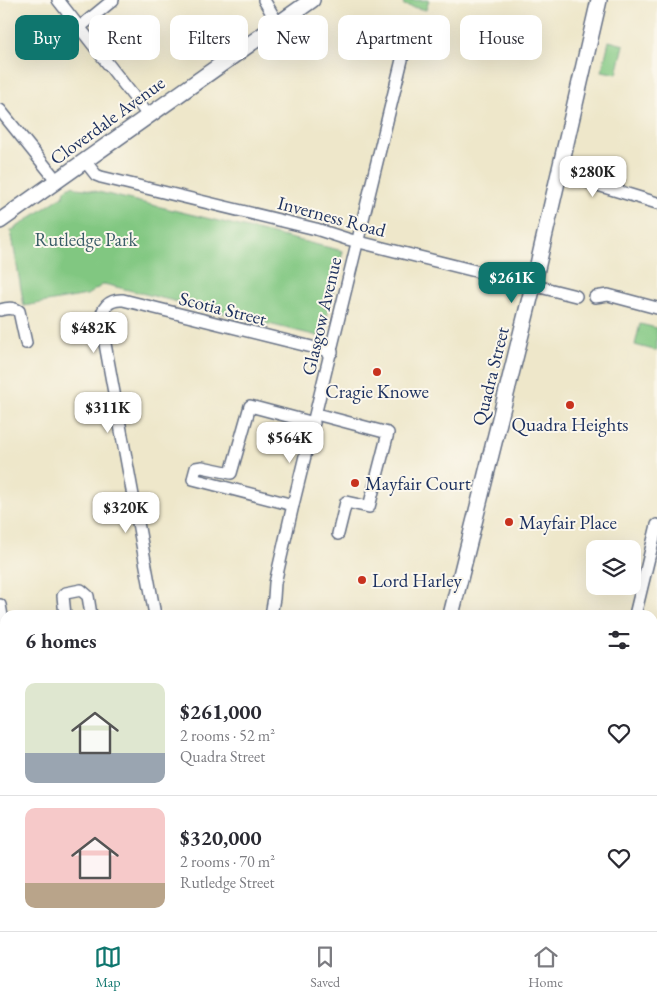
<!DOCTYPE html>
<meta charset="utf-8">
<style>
body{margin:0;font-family:"EB Garamond",serif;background:#f2f2f3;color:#2b2b33;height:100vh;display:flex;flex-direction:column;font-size:19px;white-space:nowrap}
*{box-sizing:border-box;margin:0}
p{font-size:16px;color:#7c7c81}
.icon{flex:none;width:28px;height:28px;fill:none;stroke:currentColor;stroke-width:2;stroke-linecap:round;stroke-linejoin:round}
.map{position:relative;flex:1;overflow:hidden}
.side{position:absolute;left:0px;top:610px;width:658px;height:321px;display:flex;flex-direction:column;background:#fff;border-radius:15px 15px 0 0;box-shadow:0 5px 20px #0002}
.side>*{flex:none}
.banner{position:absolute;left:15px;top:15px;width:628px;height:45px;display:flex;gap:10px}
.controls{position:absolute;left:586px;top:540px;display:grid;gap:10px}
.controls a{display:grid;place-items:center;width:55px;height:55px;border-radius:10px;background:#fff;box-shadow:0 5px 20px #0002;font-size:25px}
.price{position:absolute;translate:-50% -42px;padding:0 11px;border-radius:10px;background:#fff;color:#222;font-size:16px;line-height:32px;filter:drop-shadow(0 1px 2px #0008)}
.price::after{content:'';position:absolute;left:50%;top:30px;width:15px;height:11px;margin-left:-8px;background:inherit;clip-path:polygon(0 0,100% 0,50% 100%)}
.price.selected{background:#0f766e;color:#fff}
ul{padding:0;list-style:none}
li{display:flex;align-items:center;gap:15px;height:125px;padding:0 25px}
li+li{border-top:1px solid #e1e1e2}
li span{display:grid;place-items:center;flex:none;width:140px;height:100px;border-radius:10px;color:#555}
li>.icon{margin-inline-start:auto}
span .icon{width:60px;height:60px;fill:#fffc;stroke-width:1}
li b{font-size:21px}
h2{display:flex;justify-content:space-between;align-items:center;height:60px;padding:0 25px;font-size:21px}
.pill{padding:0 18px;border-radius:10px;background:#fff;box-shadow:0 5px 20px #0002;font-size:18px;line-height:45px}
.pill.selected{background:#0f766e;color:#fff}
.tab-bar{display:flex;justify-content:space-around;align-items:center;height:70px;border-top:1px solid #e1e1e2;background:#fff;font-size:14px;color:#7c7c81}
.tab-bar a{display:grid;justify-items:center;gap:2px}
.tab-bar .selected{color:#0f766e}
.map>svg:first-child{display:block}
.green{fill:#81c781;stroke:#4e7b70}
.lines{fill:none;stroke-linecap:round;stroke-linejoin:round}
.minor-casing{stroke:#656f84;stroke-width:14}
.major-casing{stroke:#656f84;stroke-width:18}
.minor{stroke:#fff;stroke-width:11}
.major{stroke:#fff;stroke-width:15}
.poi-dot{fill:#c8321e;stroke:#fbf7ec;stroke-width:2}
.labels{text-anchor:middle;stroke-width:4;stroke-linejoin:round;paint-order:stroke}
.street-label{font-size:19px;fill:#1b2f5e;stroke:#fbf7ec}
.park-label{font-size:19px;fill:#3a5d68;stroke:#fbf7ec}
.poi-label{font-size:19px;fill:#1b2f5e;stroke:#fbf7ec;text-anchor:start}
</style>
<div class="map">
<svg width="657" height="931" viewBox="0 0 657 931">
<rect width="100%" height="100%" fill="#fbf7ec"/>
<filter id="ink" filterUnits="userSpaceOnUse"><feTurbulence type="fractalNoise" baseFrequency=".02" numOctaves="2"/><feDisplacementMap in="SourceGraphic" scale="10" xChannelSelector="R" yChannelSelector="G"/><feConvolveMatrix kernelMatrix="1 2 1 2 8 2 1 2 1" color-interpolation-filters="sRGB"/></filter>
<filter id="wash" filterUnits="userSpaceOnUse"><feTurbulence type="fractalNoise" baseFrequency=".0096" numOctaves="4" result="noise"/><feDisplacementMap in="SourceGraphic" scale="20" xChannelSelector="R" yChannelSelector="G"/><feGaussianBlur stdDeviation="1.12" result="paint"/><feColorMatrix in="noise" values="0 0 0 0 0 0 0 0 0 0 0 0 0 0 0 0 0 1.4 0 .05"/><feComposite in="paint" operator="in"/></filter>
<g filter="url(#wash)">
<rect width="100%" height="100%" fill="#eee7ca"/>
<g class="green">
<path d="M404 0H429L426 10 403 5Z"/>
<path d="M609 41 624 45 617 74 602 71Z"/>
<path d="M73 185 76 188 86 189 343 251 322 337 104 284 87 295 24 306 11 231 64 195 65 190Z"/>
<path d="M640 324 657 328V351L635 345Z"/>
</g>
</g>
<g filter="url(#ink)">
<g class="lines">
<g class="minor-casing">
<g id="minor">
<path d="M58 0 148 115"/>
<path d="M264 0 278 24"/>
<path d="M80 27 113 0"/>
<path d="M0 110 57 181"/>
<path d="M85 161 96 175 101 177 316 229 347 239 576 296"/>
<path d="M558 173 657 203"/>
<path d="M595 297 608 295 657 308"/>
<path d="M0 310C7 308 13 307 19 311L26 343"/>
<path d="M316 414 388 433 369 507 346 502 338 534"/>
<path d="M293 505 193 479 196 468 202 467 231 473 250 406 314 423"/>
<path d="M0 605 5 633"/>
<path d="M65 615 63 596 66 593 81 590 88 596 91 615"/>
<path d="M155 615 101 322C101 308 109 299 123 300L332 352"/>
<path d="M271 615 274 598 275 583 293 505 410 27"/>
<path d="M635 615 657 525"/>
<path d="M652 629 657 628"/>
<path d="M0 745 5 744"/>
<path d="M56 926V931"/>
<path d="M271 926 272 931"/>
<path d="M381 926 382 931"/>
<path d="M616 926 617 931"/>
<path d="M212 931 217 926"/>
</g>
</g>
<g class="major-casing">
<g id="major">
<path d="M0 221 312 0"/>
<path d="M451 615 533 286 599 0"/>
<path d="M490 926 491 931"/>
</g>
</g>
<use href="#minor" class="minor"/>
<use href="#major" class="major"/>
</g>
</g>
<g class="poi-dot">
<circle cx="377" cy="372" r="5"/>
<circle cx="570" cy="405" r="5"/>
<circle cx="355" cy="483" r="5"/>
<circle cx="509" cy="522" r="5"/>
<circle cx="362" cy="580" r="5"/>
</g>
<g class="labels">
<g class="street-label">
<text transform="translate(107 120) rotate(-36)" y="7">Cloverdale Avenue</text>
<text transform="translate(332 216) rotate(15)" y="7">Inverness Road</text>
<text transform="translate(223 308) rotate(14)" y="7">Scotia Street</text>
<text transform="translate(321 316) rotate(-77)" y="7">Glasgow Avenue</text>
<text transform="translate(490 376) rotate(-76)" y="7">Quadra Street</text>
</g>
<g class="park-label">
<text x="86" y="246">Rutledge Park</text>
</g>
<g class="poi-label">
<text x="377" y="398" text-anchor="middle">Cragie Knowe</text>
<text x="570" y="431" text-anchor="middle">Quadra Heights</text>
<text x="365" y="490">Mayfair Court</text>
<text x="519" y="529">Mayfair Place</text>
<text x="372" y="587">Lord Harley</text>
</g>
</g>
</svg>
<div class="controls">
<a><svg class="icon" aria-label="layers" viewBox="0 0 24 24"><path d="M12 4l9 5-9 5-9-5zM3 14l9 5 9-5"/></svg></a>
</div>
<b class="price" style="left:593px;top:198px">$280K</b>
<b class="price selected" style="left:512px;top:304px">$261K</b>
<b class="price" style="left:94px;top:354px">$482K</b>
<b class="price" style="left:108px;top:434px">$311K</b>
<b class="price" style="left:290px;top:464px">$564K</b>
<b class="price" style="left:126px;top:534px">$320K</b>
<div class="banner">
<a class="pill selected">Buy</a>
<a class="pill">Rent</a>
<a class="pill">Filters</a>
<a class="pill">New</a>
<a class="pill">Apartment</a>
<a class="pill">House</a>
</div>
<section class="side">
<h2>6 homes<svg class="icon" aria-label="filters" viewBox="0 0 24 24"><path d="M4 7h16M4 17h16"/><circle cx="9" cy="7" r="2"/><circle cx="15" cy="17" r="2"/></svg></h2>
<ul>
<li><span style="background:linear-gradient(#dfe7d0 70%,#9aa5b1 0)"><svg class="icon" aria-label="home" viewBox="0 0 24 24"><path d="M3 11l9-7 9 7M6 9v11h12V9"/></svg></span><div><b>$261,000</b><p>2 rooms · 52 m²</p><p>Quadra Street</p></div><svg class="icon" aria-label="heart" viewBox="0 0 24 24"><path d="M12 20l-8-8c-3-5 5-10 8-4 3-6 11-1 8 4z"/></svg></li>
<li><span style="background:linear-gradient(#f6c9c9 75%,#b9a48a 0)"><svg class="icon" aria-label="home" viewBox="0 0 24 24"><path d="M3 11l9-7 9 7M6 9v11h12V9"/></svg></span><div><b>$320,000</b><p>2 rooms · 70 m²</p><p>Rutledge Street</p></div><svg class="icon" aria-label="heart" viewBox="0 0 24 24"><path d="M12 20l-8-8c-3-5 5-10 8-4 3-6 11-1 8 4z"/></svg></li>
</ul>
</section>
</div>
<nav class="tab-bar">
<a class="selected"><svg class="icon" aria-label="map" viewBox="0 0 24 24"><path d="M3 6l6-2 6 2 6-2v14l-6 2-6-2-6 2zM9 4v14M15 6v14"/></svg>Map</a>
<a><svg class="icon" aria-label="saved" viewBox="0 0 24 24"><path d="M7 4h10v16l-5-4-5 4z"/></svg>Saved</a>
<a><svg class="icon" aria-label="home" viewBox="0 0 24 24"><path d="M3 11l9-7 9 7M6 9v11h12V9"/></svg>Home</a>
</nav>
